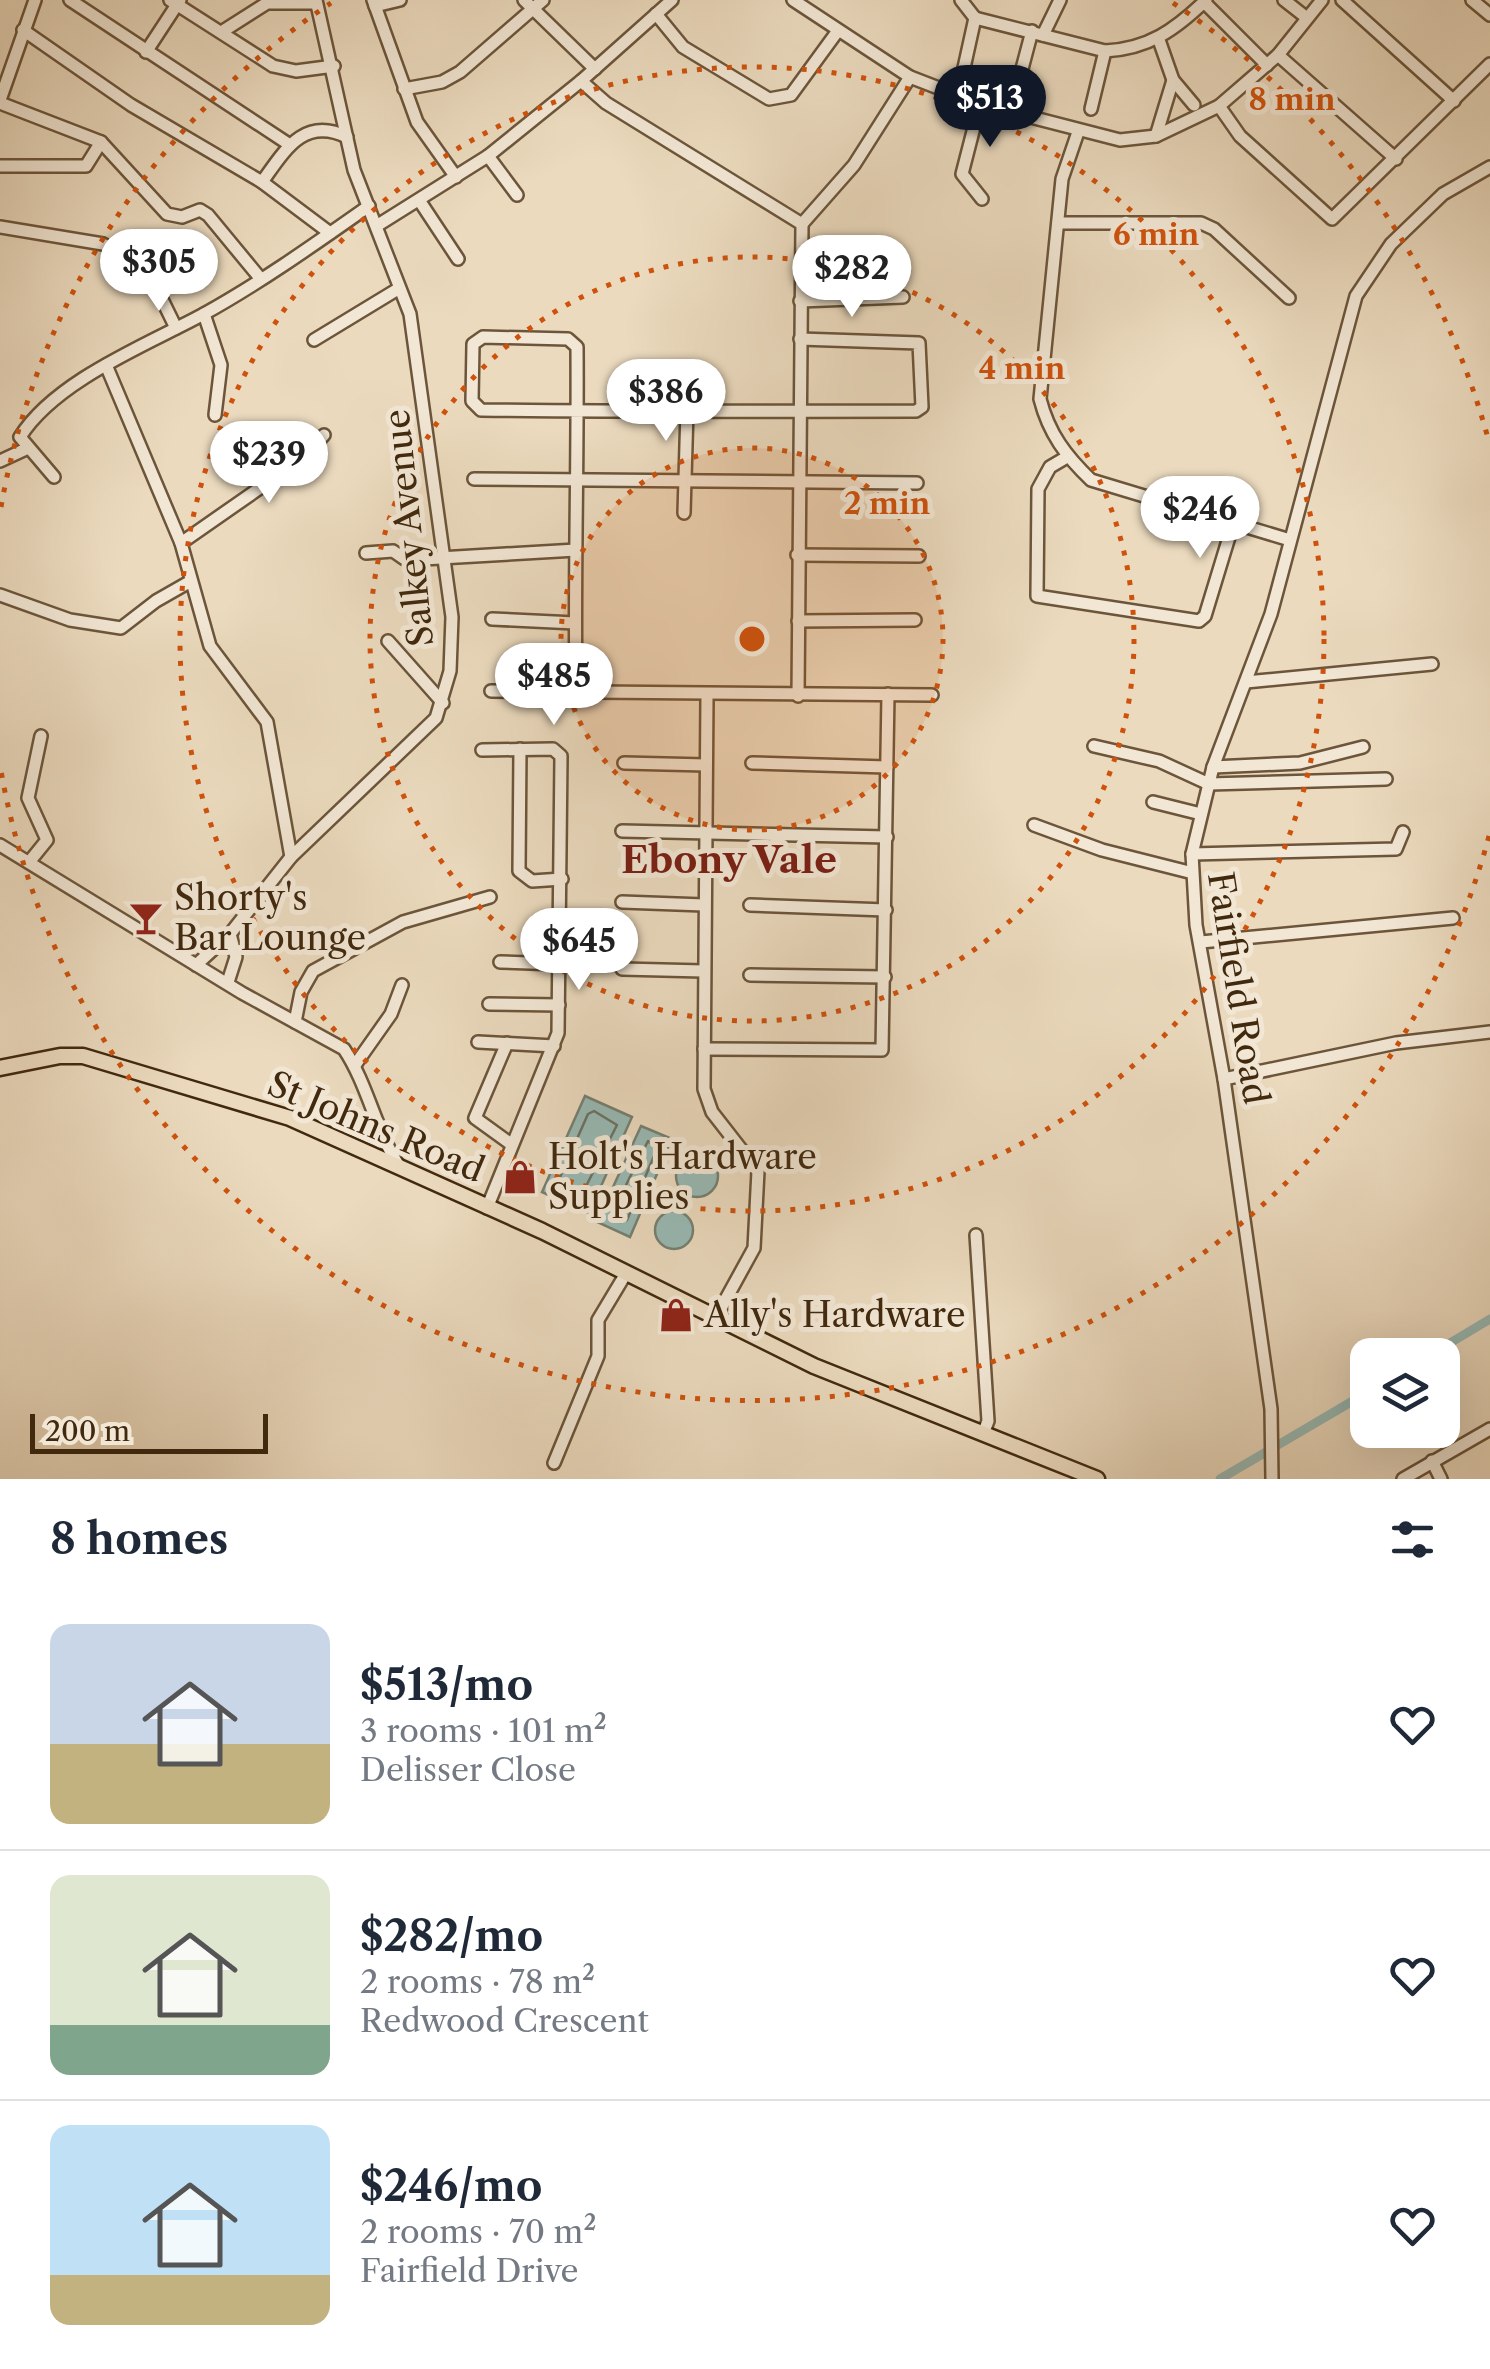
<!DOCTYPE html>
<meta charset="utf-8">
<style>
body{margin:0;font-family:"Libre Caslon Text",serif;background:#f6f6f7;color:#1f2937;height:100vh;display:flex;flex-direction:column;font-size:38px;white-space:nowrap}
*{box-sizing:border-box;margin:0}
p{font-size:32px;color:#747a83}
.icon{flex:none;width:55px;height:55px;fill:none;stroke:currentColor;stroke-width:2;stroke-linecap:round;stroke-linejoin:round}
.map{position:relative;height:1479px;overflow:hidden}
.panel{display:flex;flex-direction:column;background:#fff;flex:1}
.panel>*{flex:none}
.controls{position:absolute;left:1350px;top:1338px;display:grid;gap:20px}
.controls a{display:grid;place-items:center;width:110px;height:110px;border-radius:20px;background:#fff;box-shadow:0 10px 40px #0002;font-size:50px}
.scale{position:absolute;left:30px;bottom:25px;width:238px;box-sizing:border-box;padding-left:10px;border:5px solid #41290e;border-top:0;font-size:28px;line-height:35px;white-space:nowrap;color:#41290e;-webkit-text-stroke:8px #f2e7d5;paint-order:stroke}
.price{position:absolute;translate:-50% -85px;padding:0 22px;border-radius:35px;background:#fff;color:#222;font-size:32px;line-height:65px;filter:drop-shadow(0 2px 5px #0008)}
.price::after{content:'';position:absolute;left:50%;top:60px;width:30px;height:22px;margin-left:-15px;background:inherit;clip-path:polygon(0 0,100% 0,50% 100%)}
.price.selected{background:#111827;color:#fff}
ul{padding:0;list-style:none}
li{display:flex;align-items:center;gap:30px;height:250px;padding:0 50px}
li+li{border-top:2px solid #e0e1e3}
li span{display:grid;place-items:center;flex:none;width:280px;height:200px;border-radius:20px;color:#555}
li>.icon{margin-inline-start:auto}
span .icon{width:120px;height:120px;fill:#fffc;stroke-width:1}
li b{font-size:42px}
h2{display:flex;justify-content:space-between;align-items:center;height:120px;padding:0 50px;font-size:42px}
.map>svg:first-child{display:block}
.water{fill:#98bab5;stroke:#758072;stroke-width:2.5}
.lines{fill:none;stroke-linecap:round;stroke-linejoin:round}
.shore{stroke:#6c7262;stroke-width:2.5}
.canal{stroke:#98bab5;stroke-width:9}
.minor-casing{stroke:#6c553a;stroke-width:16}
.major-casing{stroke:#41290e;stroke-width:19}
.minor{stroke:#f2e7d5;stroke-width:11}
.major{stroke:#ebdabe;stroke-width:14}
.ring{fill:none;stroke:#cf520c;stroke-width:5;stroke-dasharray:5 10}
.labels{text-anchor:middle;stroke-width:10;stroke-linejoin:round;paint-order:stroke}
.street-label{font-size:35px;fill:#41290e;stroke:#f2e7d5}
.poi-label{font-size:35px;fill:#41290e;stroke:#f2e7d5;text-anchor:start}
.neighbourhood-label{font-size:38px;font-weight:bold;fill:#7a1f14;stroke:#f2e7d5}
.centre{fill:#cf520c;stroke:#f2e7d5;stroke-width:5}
.ring-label{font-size:30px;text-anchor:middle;font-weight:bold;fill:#cf520c;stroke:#f2e7d5;stroke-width:10;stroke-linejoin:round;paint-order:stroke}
</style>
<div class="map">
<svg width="1490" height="1479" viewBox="0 0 1490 1479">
<rect width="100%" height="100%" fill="#ebdabe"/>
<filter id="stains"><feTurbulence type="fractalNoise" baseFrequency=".002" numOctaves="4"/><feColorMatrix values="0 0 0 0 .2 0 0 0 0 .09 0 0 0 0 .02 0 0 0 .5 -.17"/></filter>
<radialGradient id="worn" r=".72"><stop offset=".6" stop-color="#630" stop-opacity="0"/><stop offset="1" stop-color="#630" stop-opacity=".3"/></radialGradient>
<g class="water">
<path d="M585 1096 632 1117 589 1213 542 1192Z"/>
<path d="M641 1126 672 1139 630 1237 597 1222Z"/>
<circle cx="697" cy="1176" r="21"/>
<circle cx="674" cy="1230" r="19"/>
</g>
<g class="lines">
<g class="shore">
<path d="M594 1111 617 1125 580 1198 557 1184 588 1114Z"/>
<path d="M648 1141 657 1149 627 1220 621 1222 612 1213Z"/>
</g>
<g class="canal">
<path d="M1430 1355 1490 1319"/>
<path d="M1220 1479 1368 1392"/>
</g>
<g class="minor-casing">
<g id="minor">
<path d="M70 0 290 145"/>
<path d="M170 0 273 66 296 71 334 66"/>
<path d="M373 0 417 122 456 177"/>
<path d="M524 0 595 69"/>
<path d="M793 0 910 77 980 104 1120 140 1156 136 1219 106 1278 55 1322 0"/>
<path d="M961 0 975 18"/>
<path d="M1284 0 1307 18"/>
<path d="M1342 0 1454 101"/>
<path d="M1472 0 1490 15"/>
<path d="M1204 2 1267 65"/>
<path d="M375 6 400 0"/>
<path d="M656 14 683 47 769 99 791 95 837 32"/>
<path d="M975 18 1105 51C1148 49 1175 30 1206 0"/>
<path d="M23 30 131 105 262 182 330 233"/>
<path d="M223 31 267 3H316"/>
<path d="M1043 35 1060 0"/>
<path d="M1159 40 1173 80 1194 105"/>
<path d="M146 52 180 0"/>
<path d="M1278 55 1396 159"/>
<path d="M581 81 606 103 802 224"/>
<path d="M404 89 442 82 460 72 543 0"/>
<path d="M958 95 975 18"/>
<path d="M1014 99 1032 31"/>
<path d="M0 100 35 0"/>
<path d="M0 103 101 142 167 214 182 217 200 210 208 215 260 278"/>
<path d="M980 104 962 174 982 199"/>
<path d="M1219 106 1240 136 1332 219 1490 64"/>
<path d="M1091 109 1105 51"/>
<path d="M1078 132 1062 179 1040 399C1049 434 1066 456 1091 480L1290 540"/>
<path d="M1156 136 1173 80"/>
<path d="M488 156 517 195"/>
<path d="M0 166H86L101 142"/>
<path d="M262 182C285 150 304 116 347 137"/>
<path d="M419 200 458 259"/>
<path d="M1058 223H1201L1214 229 1289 298"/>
<path d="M802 224 854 165 910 77"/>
<path d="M378 225 488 156 581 81 672 0"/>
<path d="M0 227 103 244 146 267 176 328"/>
<path d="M800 301 903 297"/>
<path d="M204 314 221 365 215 415"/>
<path d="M314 340 398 289"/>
<path d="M106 365 181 543 210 646 267 722 291 857"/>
<path d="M1067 457 1050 467 1038 489 1037 596 1199 621 1205 616 1233 524"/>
<path d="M0 461 26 449"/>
<path d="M54 477 20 437C55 381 146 345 202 315 260 283 315 244 369 206"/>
<path d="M474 479 917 483"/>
<path d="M684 513 688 376"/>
<path d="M181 543 300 460 324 435"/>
<path d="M366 553 393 551 406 560 576 550"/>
<path d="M797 555 919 556"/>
<path d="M0 595 70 620 121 628 156 601 191 581"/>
<path d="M492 619 575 623"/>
<path d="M798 621 915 620"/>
<path d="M388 641 443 703"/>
<path d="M1246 682 1432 664"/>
<path d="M491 691 932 695"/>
<path d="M576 695C574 579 578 463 577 347L568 339 483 337 473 344 472 401 481 410C626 412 771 411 916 411L922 407 919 343 800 339"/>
<path d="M707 696 704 1089 712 1112 758 1171 754 1248 715 1319"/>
<path d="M798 696 802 224"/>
<path d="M1094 746 1159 761 1209 784 1386 779"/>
<path d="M520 749 519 871 532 881 562 879"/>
<path d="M482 750 553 749 561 756 558 1033 487 1208"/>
<path d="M624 763 706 765"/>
<path d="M752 763 887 767"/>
<path d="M1213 767 1300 763 1363 747"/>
<path d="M1153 802 1201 814"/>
<path d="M1034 825 1102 850 1189 872"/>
<path d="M622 831 887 837"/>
<path d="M0 845 242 993 344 1049C368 1085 375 1129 399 1166"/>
<path d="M1192 854 1396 849 1403 832"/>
<path d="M30 861 47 840 28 798 41 736"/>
<path d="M622 902 704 905"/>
<path d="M750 905 886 910"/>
<path d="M1201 942 1453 918"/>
<path d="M500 962 559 964"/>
<path d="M196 965 230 934 291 857 436 718 450 671 452 617 410 314 354 170 316 0"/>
<path d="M622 969 703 971"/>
<path d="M750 975 885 977"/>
<path d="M228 982 236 957 230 934"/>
<path d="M489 1004 559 1005"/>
<path d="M295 1022 301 992 313 971 403 922 490 897"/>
<path d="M478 1042 554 1046"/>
<path d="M507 1043 475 1118 511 1144"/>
<path d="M704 1049 882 1050 888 694"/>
<path d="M355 1065 391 1014 402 985"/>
<path d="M1224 1079 1396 1043 1490 1032"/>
<path d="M976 1235 988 1421 983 1434"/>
<path d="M1432 1461 1441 1479"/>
<path d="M554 1463 598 1356V1320L625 1275"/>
<path d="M1272 1479 1271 1409 1224 1079 1196 925 1192 854 1213 767 1271 614 1356 296 1391 244 1443 194 1490 167"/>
<path d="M1403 1479 1490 1429"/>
</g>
</g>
<g class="major-casing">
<path id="major" d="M0 1068 60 1056H83L290 1118 542 1231 814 1366 1097 1479"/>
</g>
<use href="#minor" class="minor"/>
<use href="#major" class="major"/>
</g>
<circle cx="752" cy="639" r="191" fill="#cf520c" fill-opacity=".12"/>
<g class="ring">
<circle cx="752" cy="639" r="191"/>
<circle cx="752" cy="639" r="382"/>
<circle cx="752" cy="639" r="572"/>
<path d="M1489 836A763 763 0 0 1 1 771M1 507A763 763 0 0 1 331 3M1173 3A763 763 0 0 1 1489 442"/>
</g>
<defs>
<g id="bar-bare" transform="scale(2.7)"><path d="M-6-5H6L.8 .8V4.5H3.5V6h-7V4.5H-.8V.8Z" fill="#8f2418" stroke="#f2e7d5" stroke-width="2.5" paint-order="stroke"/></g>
<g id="shop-bare" transform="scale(2.7)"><path d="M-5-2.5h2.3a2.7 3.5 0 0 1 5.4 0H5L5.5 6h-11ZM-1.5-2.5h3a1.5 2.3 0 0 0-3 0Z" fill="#8f2418" stroke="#f2e7d5" stroke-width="2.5" paint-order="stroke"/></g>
</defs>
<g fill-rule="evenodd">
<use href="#bar-bare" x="146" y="918"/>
<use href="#shop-bare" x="520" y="1177"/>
<use href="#shop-bare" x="676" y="1315"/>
</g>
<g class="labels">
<g class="street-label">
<text transform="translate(409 528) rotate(-96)" y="12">Salkey Avenue</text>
<text transform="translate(1238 988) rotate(81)" y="12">Fairfield Road</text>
<text transform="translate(376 1127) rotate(23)" y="12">St Johns Road</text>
</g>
<g class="poi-label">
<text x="174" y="910">Shorty's<tspan x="174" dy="40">Bar Lounge</tspan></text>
<text x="548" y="1169">Holt's Hardware<tspan x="548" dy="40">Supplies</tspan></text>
<text x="704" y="1327">Ally's Hardware</text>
</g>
<g class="neighbourhood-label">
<text x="729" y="873">Ebony Vale</text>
</g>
</g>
<circle cx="752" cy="639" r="15" class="centre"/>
<g class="ring-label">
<text x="1292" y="110">8 min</text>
<text x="1156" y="245">6 min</text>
<text x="1022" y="379">4 min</text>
<text x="887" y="514">2 min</text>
</g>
<rect width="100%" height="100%" filter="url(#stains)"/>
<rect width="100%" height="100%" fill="url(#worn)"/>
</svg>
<div class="controls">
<a><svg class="icon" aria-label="layers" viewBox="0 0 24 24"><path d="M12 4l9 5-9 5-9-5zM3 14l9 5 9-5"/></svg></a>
</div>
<div class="scale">200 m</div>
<b class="price selected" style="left:990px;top:150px">$513</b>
<b class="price" style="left:159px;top:314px">$305</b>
<b class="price" style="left:852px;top:320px">$282</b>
<b class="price" style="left:666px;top:444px">$386</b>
<b class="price" style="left:269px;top:506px">$239</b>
<b class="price" style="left:1200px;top:561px">$246</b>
<b class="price" style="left:554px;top:728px">$485</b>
<b class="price" style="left:579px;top:993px">$645</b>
</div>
<section class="panel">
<h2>8 homes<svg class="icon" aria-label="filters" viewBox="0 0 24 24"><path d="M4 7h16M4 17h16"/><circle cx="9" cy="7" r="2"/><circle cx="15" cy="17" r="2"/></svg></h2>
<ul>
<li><span style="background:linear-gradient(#c9d6e8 60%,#c2b280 0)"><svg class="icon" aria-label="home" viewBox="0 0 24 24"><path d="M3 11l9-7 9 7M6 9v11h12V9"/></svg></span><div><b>$513/mo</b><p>3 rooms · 101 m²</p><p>Delisser Close</p></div><svg class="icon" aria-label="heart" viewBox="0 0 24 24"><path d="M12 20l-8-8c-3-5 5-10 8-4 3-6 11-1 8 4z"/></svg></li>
<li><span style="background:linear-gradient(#dfe7d0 75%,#7fa58c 0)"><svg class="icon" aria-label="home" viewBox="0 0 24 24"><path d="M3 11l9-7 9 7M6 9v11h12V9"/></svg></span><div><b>$282/mo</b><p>2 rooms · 78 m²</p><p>Redwood Crescent</p></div><svg class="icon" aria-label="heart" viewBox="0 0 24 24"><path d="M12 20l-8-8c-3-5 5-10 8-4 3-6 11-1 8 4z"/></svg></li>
<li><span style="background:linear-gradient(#bfe0f5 75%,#c2b280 0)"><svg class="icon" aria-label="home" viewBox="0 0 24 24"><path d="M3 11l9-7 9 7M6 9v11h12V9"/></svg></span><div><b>$246/mo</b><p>2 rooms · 70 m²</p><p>Fairfield Drive</p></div><svg class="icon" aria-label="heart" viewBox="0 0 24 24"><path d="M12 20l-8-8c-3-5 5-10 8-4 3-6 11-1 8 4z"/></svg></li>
</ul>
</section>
